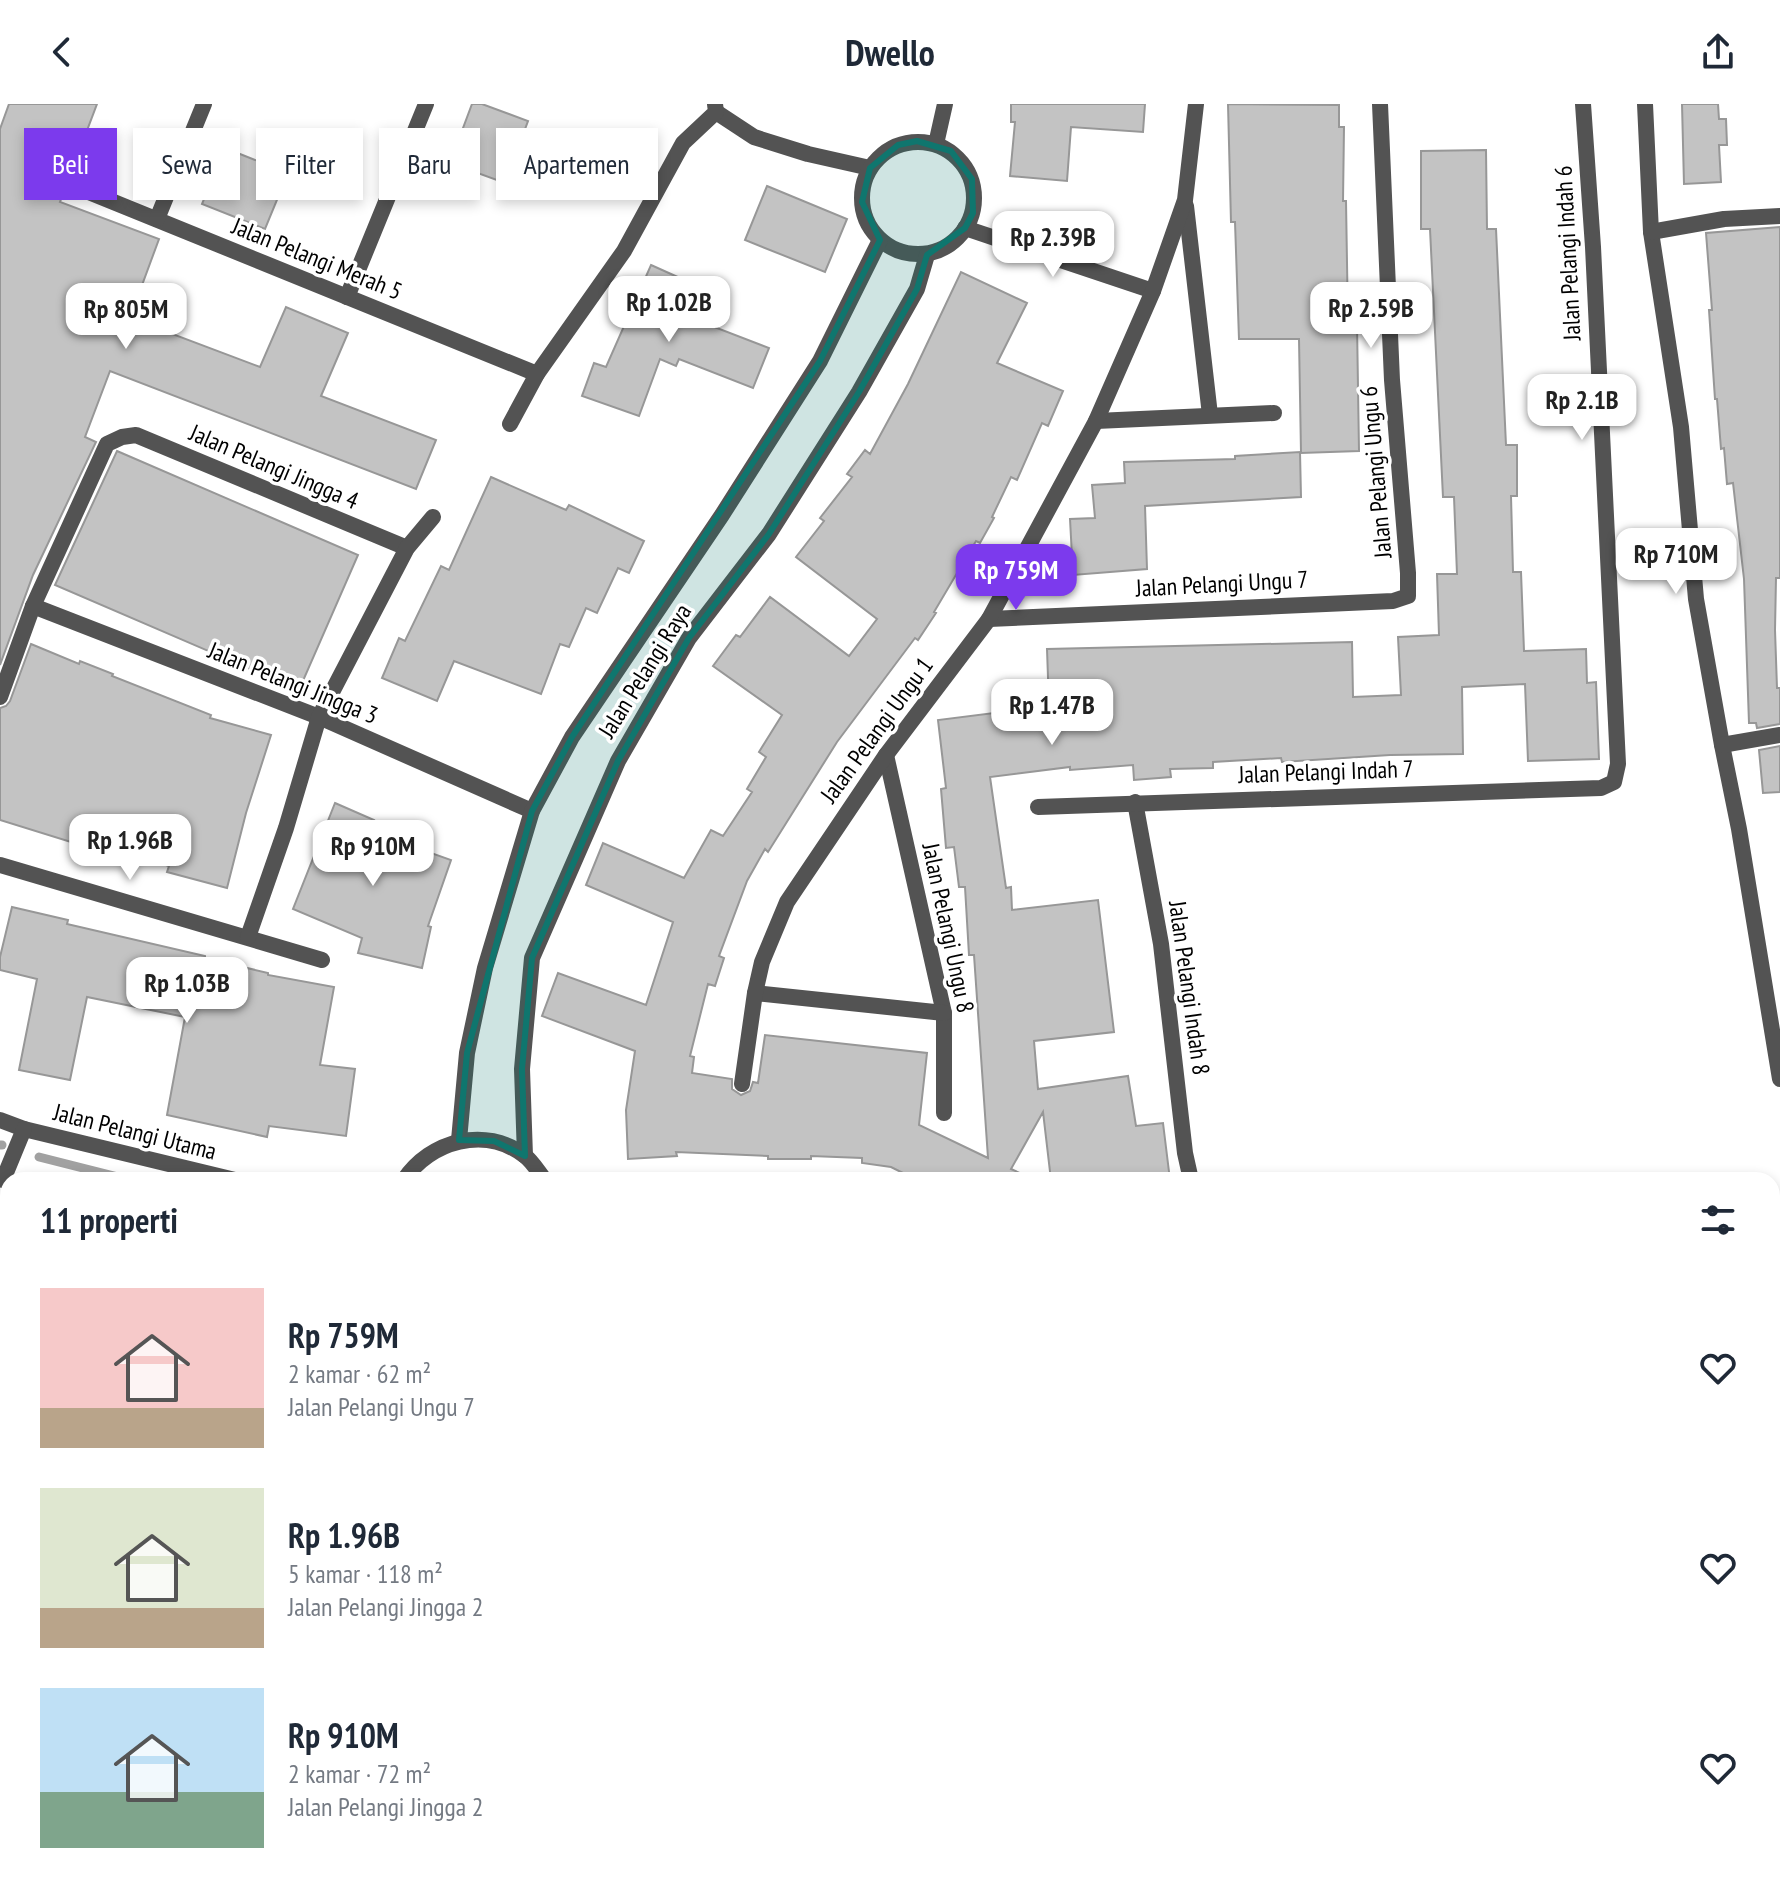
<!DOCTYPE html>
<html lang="id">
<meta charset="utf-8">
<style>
body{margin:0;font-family:"PT Sans Narrow",sans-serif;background:#f6f6f7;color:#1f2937;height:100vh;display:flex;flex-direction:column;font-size:30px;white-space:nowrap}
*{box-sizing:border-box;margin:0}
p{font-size:26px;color:#747a83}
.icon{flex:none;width:44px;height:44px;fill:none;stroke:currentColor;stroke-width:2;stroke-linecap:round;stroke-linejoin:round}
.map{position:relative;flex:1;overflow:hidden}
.drawer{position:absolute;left:0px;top:1068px;width:1780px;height:712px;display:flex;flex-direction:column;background:#fff;border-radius:24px 24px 0 0;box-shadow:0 4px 12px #0003}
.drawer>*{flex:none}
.top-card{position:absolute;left:24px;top:24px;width:800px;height:72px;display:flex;gap:16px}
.price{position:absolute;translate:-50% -68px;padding:0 18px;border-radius:16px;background:#fff;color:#222;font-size:26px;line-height:52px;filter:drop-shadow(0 2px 4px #0008)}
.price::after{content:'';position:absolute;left:50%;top:48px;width:24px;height:18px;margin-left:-12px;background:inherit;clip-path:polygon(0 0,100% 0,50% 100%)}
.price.current{background:#7c3aed;color:#fff}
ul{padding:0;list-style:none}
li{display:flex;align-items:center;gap:24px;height:200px;padding:0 40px}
li span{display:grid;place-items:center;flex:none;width:224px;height:160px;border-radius:0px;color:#555}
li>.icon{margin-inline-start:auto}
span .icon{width:96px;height:96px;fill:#fffc;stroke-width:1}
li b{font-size:34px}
h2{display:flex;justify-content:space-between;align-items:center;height:96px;padding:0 40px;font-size:34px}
.chip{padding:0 28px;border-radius:0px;background:#fff;box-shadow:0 4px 12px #0003;font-size:28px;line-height:72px}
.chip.current{background:#7c3aed;color:#fff}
header{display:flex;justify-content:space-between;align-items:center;height:104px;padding:0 40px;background:#fff;font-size:36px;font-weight:700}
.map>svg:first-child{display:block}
.green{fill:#dadada}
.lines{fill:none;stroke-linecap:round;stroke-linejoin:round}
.stream{stroke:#a1a1a1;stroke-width:9}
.building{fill:#c3c3c3;stroke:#979797;stroke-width:2}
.street{stroke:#535353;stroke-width:16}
.marked{fill:#0f766e;fill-opacity:0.2;stroke:#0f766e;stroke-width:6;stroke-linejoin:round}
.labels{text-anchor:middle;stroke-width:7;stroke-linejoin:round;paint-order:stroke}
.street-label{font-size:24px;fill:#000;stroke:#fff}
</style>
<header><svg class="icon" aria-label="back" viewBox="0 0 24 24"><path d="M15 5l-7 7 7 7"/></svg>Dwello<svg class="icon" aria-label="share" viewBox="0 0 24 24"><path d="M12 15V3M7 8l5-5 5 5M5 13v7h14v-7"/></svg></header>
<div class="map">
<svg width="1780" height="1780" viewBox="0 0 1780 1780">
<rect width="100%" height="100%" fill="#fff"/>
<path class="green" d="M1559 1772H1719L1720 1780H1563Z"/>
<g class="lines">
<g class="stream">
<path d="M0 1041H2"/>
<path d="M39 1053 130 1076"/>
</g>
</g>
<g class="building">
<path d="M9 0H97L60 98 159 135 134 203 163 215 159 225 260 263 286 203 348 229 321 292 436 336 416 385 110 267 85 333 96 338 33 471 0 561V25Z"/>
<path d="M472 0H482L528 17 505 79 450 59Z"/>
<path d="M1011 0H1145L1143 28 1071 23 1067 77 1010 72 1015 18H1011Z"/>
<path d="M1228 0 1339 1V23H1344L1343 97H1346L1348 220H1357L1359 347 1301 349 1299 235H1239L1235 118H1231Z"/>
<path d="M1682 0H1718L1719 15H1726L1727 41H1719L1721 78 1684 80Z"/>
<path d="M225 44 288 69 265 125 202 100Z"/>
<path d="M1486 46 1487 125H1496L1506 341H1517V392H1511L1513 468H1521L1524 547 1586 545 1587 579 1596 578 1599 655 1528 657 1525 580 1462 583 1463 650 1390 651 1282 658 1281 654 1213 658V664L1170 665 1171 673 1134 676 1133 661 1070 666V663L990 673 1006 784 1011 783 1012 806 1098 796 1114 928 1034 937 1038 985 1128 972 1136 1022 1163 1019 1170 1076H1051L1043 1008 1011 1065 1035 1076H917L891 1063 862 1059V1054L811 1052V1055H768V1052L676 1048 677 1052 628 1055 626 1006 635 947 542 912 558 869 646 901 673 818 586 781 603 739 684 774 711 726 723 732 752 688 747 685 766 653 759 648 782 611 713 562 736 531 740 533 770 493 849 552 877 515 796 453 824 417 820 414 852 373 847 370 865 346 870 350 908 280 961 168 1027 199 997 259 1063 287 1048 322 1042 319 1017 376 1011 373 992 413 994 414 980 439 976 437 934 508 936 509 918 536 915 534 837 638 768 748 765 745 747 777 719 852 724 854 715 882 708 880 690 952 694 953 692 969 732 975V985L741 991 750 987 753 978 758 979 765 931 927 949 919 1021 988 1054 974 851H969L965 783H959L954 743 946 744 941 685 946 684 938 616 1049 602 1047 545 1352 538 1353 593 1401 591 1398 533 1439 531 1437 470H1457L1454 393H1443L1430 125H1421V47Z"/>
<path d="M767 82 847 115 825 168 745 136Z"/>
<path d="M1780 123V474H1776L1775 526 1777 584H1780V620L1757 624 1756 619H1749L1744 475 1733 379 1727 380 1724 344 1721 345 1717 295H1715L1709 206H1712L1706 129Z"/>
<path d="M651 161 709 187 696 216 769 244 753 284 679 255 676 262 660 255 639 312 582 292 594 259 606 263Z"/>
<path d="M117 347 358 451 299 586 55 481Z"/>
<path d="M1300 348 1301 393 1145 402 1147 465 1073 471 1070 415 1095 414 1092 381 1125 379 1124 358 1235 355V352Z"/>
<path d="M491 373 566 406 569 401 644 437 629 469 618 464 597 509 586 504 569 543 560 540 541 590 454 557 437 597 382 574 399 534 405 537 441 462 449 466Z"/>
<path d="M31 540 79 560 80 557 113 570 112 572 211 611 210 614 271 631 246 709 227 784 167 768 169 762 118 746 116 752 0 716V604L6 602 10 597Z"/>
<path d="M1780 642V688L1763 689 1759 646Z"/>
<path d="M335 699 374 716 369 727 451 756 428 822 431 823 422 864 358 849 362 834 293 805Z"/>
<path d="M12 803 68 816 67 820 205 852V854L268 869V871L334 883 320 961 355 965 346 1032 269 1022 267 1033 167 1011 185 913 87 893 70 976 19 966 37 875 0 866V853Z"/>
</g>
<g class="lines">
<g class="street">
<path d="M1645 0 1651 128 1681 323 1696 495 1722 641 1739 725 1780 975"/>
<path d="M716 8 754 33 808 50 870 64"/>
<circle cx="918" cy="94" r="56"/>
<path d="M936 40 945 0"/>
<path d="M79 84 537 270"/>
<path d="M1186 102 1210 311"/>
<path d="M157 115 204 0"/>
<path d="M965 124 1153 187"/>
<path d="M1651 128 1724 115 1780 112"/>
<path d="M347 193 426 0"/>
<path d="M1096 317 1274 309"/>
<path d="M510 320 537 270 624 147 683 39 716 8 715 0"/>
<path d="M33 502 319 613 532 707"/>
<path d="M989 515 1393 497 1408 492V469L1392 276 1380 0"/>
<path d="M0 593 33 502 107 340 122 333 136 331 407 444"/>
<path d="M1722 641 1780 631"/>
<path d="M886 651 944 909V1009"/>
<path d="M1135 698 1161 840 1185 1049 1191 1076"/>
<path d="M1038 703 1601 684 1614 678 1618 660 1593 143 1583 0"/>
<path d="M0 761 322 856"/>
<path d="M248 833 286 724 319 613 407 444 433 413"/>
<path d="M755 889 944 909"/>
<path d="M742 980 755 889 762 858 787 798 886 651 989 515 1096 317 1153 187 1185 96 1196 0"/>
<path d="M0 1016 24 1025 235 1076"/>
<path d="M459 1036 467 949 485 864 532 707 572 633 722 411 820 257 880 136"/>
<path d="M525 1052 522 965 532 854 618 657 689 534 769 430 859 288 917 185 927 151"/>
<path d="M3 1076 24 1025"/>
<path d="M404 1076C430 1037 485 1021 525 1052 533 1058 539 1069 545 1076"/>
<path d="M1772 1462 1780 1453"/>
<path d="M52 1772 53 1780"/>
<path d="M255 1772 256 1780"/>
<path d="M536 1772 548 1780"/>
<path d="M760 1772 761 1780"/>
<path d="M1032 1772 1037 1780"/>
<path d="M1275 1772 1277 1780"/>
<path d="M1561 1772 1565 1780"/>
<path d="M482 1780 495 1772"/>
<path d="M829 1780 887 1772"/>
<path d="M1310 1780 1325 1774H1341L1347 1780"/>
<path d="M1471 1780 1477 1772"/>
</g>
</g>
<path class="marked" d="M917 37 951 47 972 75 973 109 965 124 927 151 917 185 859 288 769 430 689 534 618 657 532 854 522 965 525 1052 494 1037 459 1036 467 949 532 707 572 633 820 257 880 136 862 98 870 64 898 41Z"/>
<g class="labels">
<g class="street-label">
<text transform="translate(1568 149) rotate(-93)" y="8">Jalan Pelangi Indah 6</text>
<text transform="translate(317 155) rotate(22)" y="8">Jalan Pelangi Merah 5</text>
<text transform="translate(274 363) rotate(23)" y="8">Jalan Pelangi Jingga 4</text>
<text transform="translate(1376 368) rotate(-95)" y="8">Jalan Pelangi Ungu 6</text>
<text transform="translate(1222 480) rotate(-3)" y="8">Jalan Pelangi Ungu 7</text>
<text transform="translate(645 567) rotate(-58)" y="8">Jalan Pelangi Raya</text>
<text transform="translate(293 579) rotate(22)" y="8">Jalan Pelangi Jingga 3</text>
<text transform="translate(877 626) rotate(-54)" y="8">Jalan Pelangi Ungu 1</text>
<text transform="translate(1326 668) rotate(-2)" y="8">Jalan Pelangi Indah 7</text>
<text transform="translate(948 824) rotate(78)" y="8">Jalan Pelangi Ungu 8</text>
<text transform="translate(1189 884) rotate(82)" y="8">Jalan Pelangi Indah 8</text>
<text transform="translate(135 1028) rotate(14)" y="8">Jalan Pelangi Utama</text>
</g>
</g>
</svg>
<b class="price" style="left:1053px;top:175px">Rp 2.39B</b>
<b class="price" style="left:669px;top:240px">Rp 1.02B</b>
<b class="price" style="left:1371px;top:246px">Rp 2.59B</b>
<b class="price" style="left:126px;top:247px">Rp 805M</b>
<b class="price" style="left:1582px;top:338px">Rp 2.1B</b>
<b class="price" style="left:1676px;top:492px">Rp 710M</b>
<b class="price current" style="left:1016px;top:508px">Rp 759M</b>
<b class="price" style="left:1052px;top:643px">Rp 1.47B</b>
<b class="price" style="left:130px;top:778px">Rp 1.96B</b>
<b class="price" style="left:373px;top:784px">Rp 910M</b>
<b class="price" style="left:187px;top:921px">Rp 1.03B</b>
<div class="top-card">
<a class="chip current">Beli</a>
<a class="chip">Sewa</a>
<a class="chip">Filter</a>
<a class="chip">Baru</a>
<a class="chip">Apartemen</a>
</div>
<section class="drawer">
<h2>11 properti<svg class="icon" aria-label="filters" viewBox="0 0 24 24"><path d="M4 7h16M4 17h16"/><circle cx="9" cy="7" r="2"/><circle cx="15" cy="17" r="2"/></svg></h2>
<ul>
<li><span style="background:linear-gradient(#f6c9c9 75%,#b9a48a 0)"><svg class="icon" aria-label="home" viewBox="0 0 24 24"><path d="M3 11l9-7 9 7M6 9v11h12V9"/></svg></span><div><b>Rp 759M</b><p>2 kamar · 62 m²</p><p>Jalan Pelangi Ungu 7</p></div><svg class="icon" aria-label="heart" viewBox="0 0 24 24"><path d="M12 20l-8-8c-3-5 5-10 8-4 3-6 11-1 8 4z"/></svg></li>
<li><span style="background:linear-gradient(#dfe7d0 75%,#b9a48a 0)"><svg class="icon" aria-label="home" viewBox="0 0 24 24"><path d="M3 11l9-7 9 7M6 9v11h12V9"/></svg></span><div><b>Rp 1.96B</b><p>5 kamar · 118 m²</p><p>Jalan Pelangi Jingga 2</p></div><svg class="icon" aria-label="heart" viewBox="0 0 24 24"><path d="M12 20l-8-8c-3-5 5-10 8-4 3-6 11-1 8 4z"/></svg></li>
<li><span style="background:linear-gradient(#bfe0f5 65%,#7fa58c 0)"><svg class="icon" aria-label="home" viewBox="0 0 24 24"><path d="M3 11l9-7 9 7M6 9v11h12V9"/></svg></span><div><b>Rp 910M</b><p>2 kamar · 72 m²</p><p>Jalan Pelangi Jingga 2</p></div><svg class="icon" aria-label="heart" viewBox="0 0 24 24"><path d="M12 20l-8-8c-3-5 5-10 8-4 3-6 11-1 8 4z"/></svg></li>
</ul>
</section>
</div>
